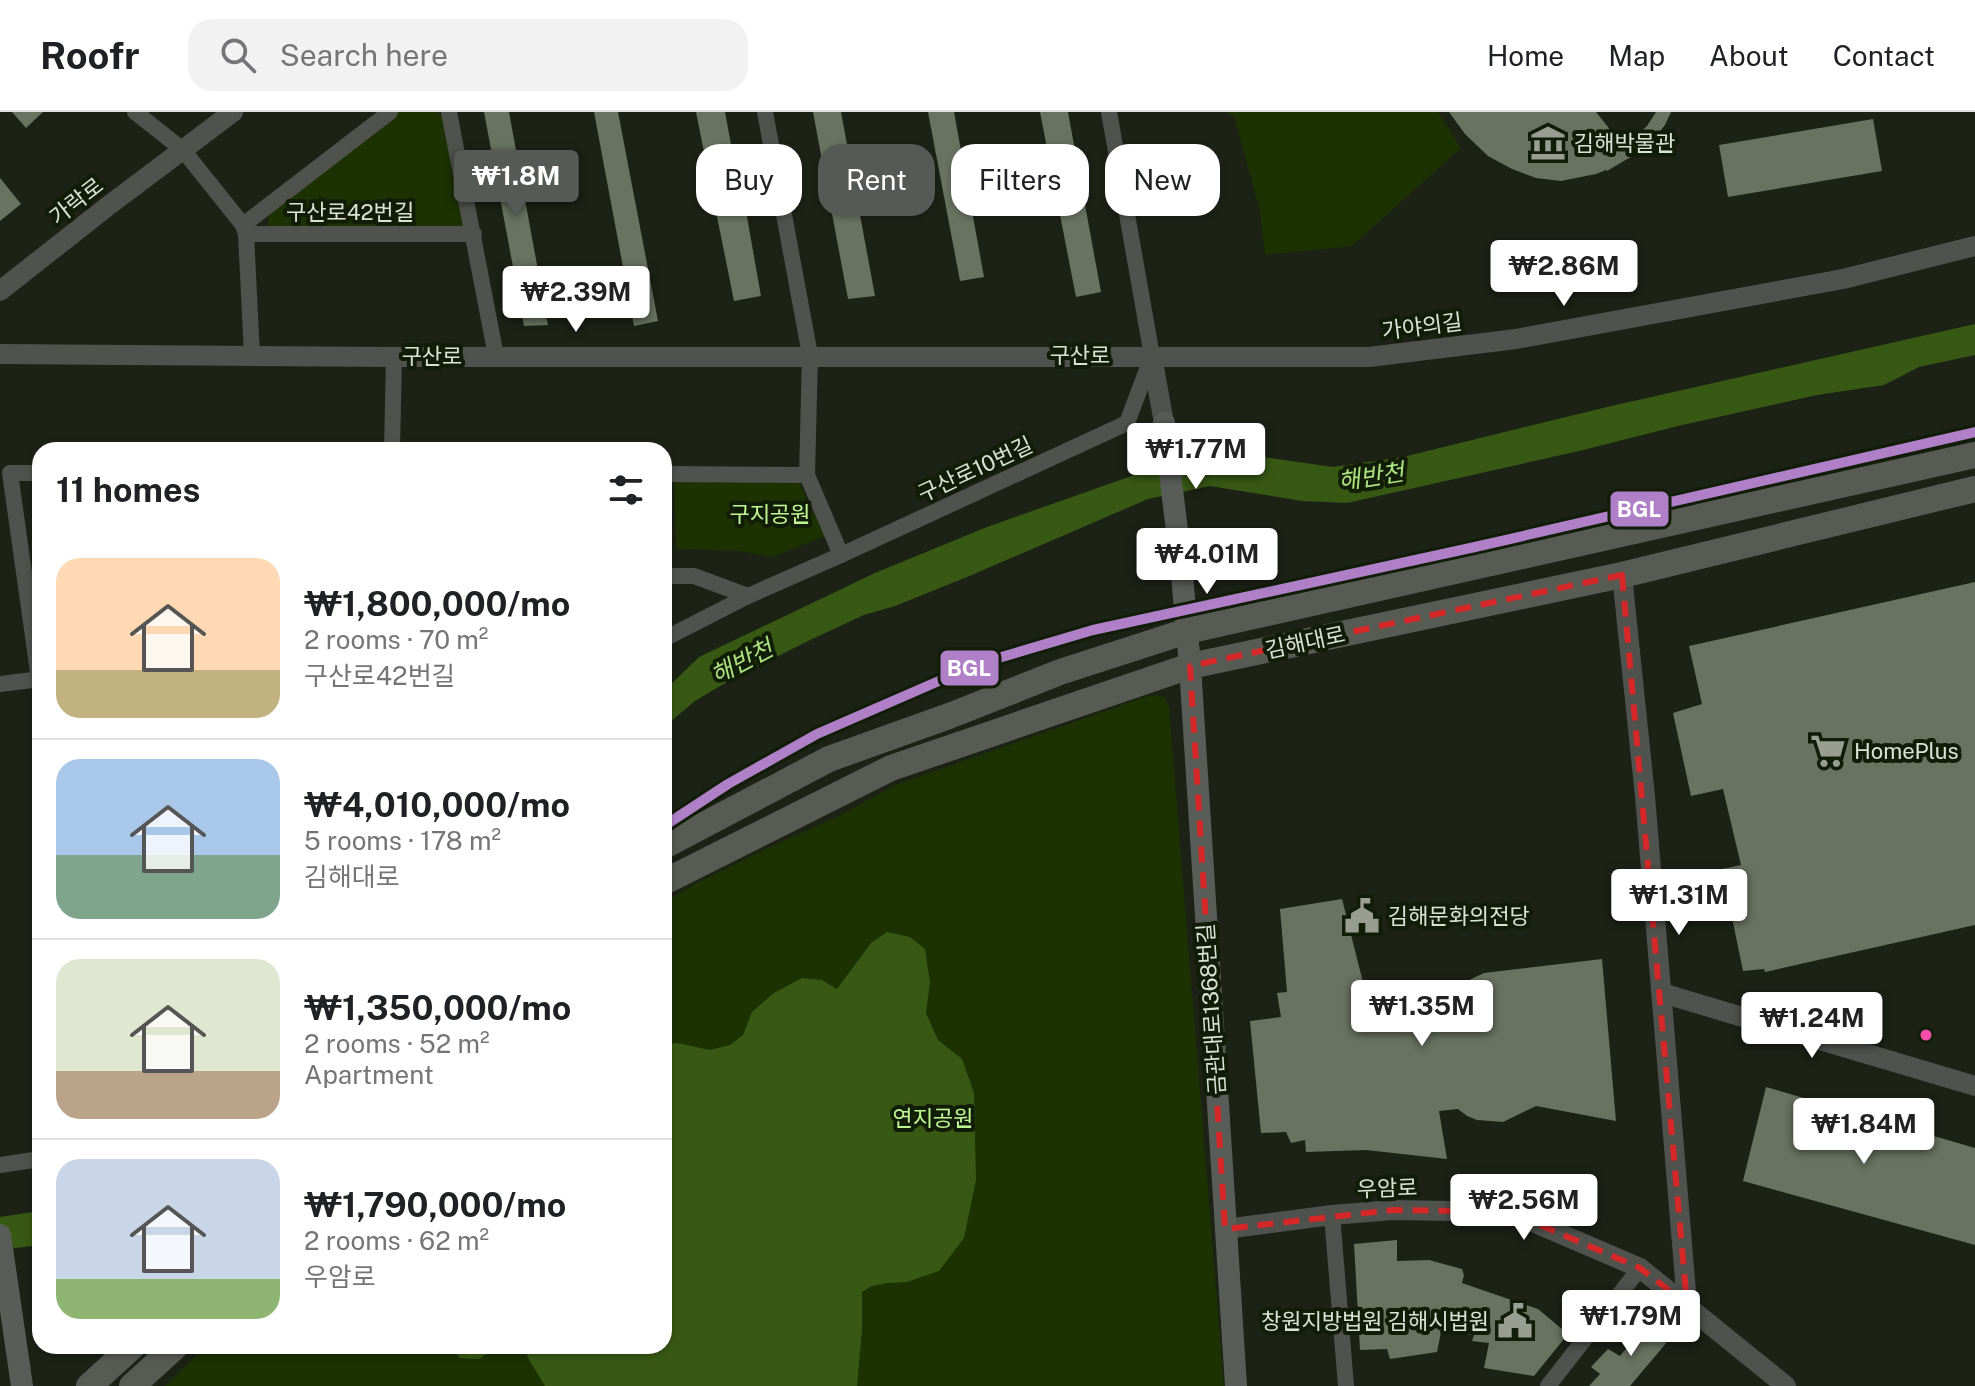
<!DOCTYPE html>
<meta charset="utf-8">
<style>
body{margin:0;font-family:"Public Sans","Noto Sans KR",sans-serif;background:#f2f2f2;color:#202124;height:100vh;display:flex;flex-direction:column;font-size:30px;white-space:nowrap}
*{box-sizing:border-box;margin:0}
p{font-size:26px;color:#757577}
.icon{flex:none;width:44px;height:44px;fill:none;stroke:currentColor;stroke-width:2;stroke-linecap:round;stroke-linejoin:round}
.map{position:relative;flex:1;overflow:hidden}
.panel{position:absolute;left:32px;top:330px;width:640px;height:912px;display:flex;flex-direction:column;background:#fff;border-radius:24px;box-shadow:0 2px 6px #0004}
.panel>*{flex:none}
.guide{position:absolute;left:696px;top:32px;width:760px;height:72px;display:flex;gap:16px}
.price{position:absolute;translate:-50% -68px;padding:0 18px;border-radius:8px;background:#fff;color:#222;font-size:26px;line-height:52px;filter:drop-shadow(0 2px 4px #0008)}
.price::after{content:'';position:absolute;left:50%;top:48px;width:24px;height:18px;margin-left:-12px;background:inherit;clip-path:polygon(0 0,100% 0,50% 100%)}
.price.on{background:#565a56;color:#fff}
ul{padding:0;list-style:none}
li{display:flex;align-items:center;gap:24px;height:200px;padding:0 24px}
li+li{border-top:2px solid #e0e0e0}
li span{display:grid;place-items:center;flex:none;width:224px;height:160px;border-radius:24px;color:#555}
li>.icon{margin-inline-start:auto}
span .icon{width:96px;height:96px;fill:#fffc;stroke-width:1}
li b{font-size:34px}
h2{display:flex;justify-content:space-between;align-items:center;height:96px;padding:0 24px;font-size:34px}
.tag{padding:0 28px;border-radius:24px;background:#fff;box-shadow:0 2px 6px #0004;font-size:28px;line-height:72px}
.tag.on{background:#565a56;color:#fff}
header{display:flex;align-items:center;gap:48px;box-sizing:border-box;height:112px;padding:0 40px;background:#fff;border-bottom:2px solid #e0e0e0}
header strong{font-size:38px}
nav{display:flex;gap:44px;margin-inline-start:auto;font-size:28px}
.search{width:560px;height:72px;background:#f2f2f2;display:flex;align-items:center;gap:20px;box-sizing:border-box;padding:0 28px;border-radius:24px;color:#757577;font-size:30px}
.map>svg:first-child{display:block}
.green{fill:#1c3203}
.water{fill:#385914}
.building{fill:#697360}
.lines{fill:none;stroke-linecap:round;stroke-linejoin:round}
.minor{stroke:#4f524d;stroke-width:16}
.tertiary{stroke:#4f524d;stroke-width:20}
.secondary{stroke:#595d57;stroke-width:22}
.primary{stroke:#575b53;stroke-width:26}
.rail-1-casing{stroke:#121d08;stroke-width:16}
.rail-1{stroke:#af80c7;stroke-width:10}
.marked{fill:none;stroke:#d62828;stroke-width:6;stroke-dasharray:16 10;stroke-linejoin:round}
.bus-dot{fill:#f54da8;stroke:#121d08;stroke-width:3}
.labels{text-anchor:middle;stroke-width:8;stroke-linejoin:round;paint-order:stroke}
.poi-label{font-size:22px;fill:#dae2d4;stroke:#121d08;text-anchor:start}
.street-label{font-size:22px;fill:#dae2d4;stroke:#121d08}
.park-label{font-size:22px;fill:#bff592;stroke:#121d08}
.water-label{font-size:24px;font-style:italic;fill:#ade281;stroke:#121d08}
.line-badge{stroke:#121d08;stroke-width:3}
.badge-label{font-size:22px;text-anchor:middle;font-weight:bold;fill:#fff}
</style>
<header>
<strong>Roofr</strong>
<div class="search"><svg class="icon" aria-label="search" viewBox="0 0 24 24"><circle cx="10" cy="10" r="6"/><path d="M15 15l6 6"/></svg>Search here</div>
<nav><a>Home</a><a>Map</a><a>About</a><a>Contact</a></nav>
</header>
<div class="map">
<svg width="1975" height="1274" viewBox="0 0 1975 1274">
<rect width="100%" height="100%" fill="#1c2216"/>
<g class="green">
<path d="M399 0H435L445 5 466 116 268 119V99Z"/>
<path d="M1225 0H1438L1461 36 1352 134 1265 143 1260 99 1234 4Z"/>
<path d="M780 362 799 371 825 424 773 445 739 439 676 437 674 370Z"/>
<path d="M1156 583 1165 585 1169 595 1224 1274H165L206 1234H664V791L695 772 776 732 839 704 895 673 1148 584Z"/>
</g>
<g class="water">
<path d="M1975 212V243L1919 255 1884 273 1817 283 1678 314 1579 339 1347 391 1302 389 1210 374 1148 387 967 465 895 494 864 503 808 529 727 570 695 589 664 615V579L699 545 875 461 987 415 1208 337 1333 355 1403 345 1607 295Z"/>
<path d="M887 820 910 825 925 837 930 870 926 901 938 928 962 947 974 981 976 1068 964 1126 939 1159 907 1170 887 1171 872 1174 862 1180V1218L857 1274H545L528 1246 524 1234H664V932L677 931 710 938 730 933 743 923 752 900 774 881 802 866 822 868 837 877 871 831Z"/>
<path d="M40 1099V1133L0 1138V1105Z"/>
<path d="M451 1234H493V1237L479 1247 460 1246Z"/>
</g>
<g class="building">
<path d="M12 0H43L26 16Z"/>
<path d="M484 0H509L548 213 524 214Z"/>
<path d="M594 0H618L658 209 634 214Z"/>
<path d="M696 0H725L732 38 735 37 761 184 734 189Z"/>
<path d="M813 0H841L875 184 848 187Z"/>
<path d="M928 0H954L984 165 960 169Z"/>
<path d="M1040 0H1068L1101 180 1076 185Z"/>
<path d="M1449 0H1596L1624 35 1647 14 1656 0H1671L1665 13 1653 28 1639 40 1607 59 1606 58 1596 62 1561 69 1536 66 1512 57 1488 44 1465 22Z"/>
<path d="M1873 7 1882 59 1728 85 1719 33Z"/>
<path d="M0 66 21 92 0 109Z"/>
<path d="M1975 470V813L1765 860 1764 857 1743 859 1722 757 1741 753 1723 677 1691 684 1673 601 1702 592 1689 534Z"/>
<path d="M1342 787 1370 898 1435 891 1467 869 1484 861 1602 847 1616 1009 1536 994 1503 1010 1477 1008 1467 1004 1458 997 1439 999 1447 1047 1366 1038 1306 1040 1305 1028 1291 1031 1286 1020 1261 1021 1250 909 1281 905 1277 881 1287 880 1280 797Z"/>
<path d="M1766 975 1975 1036V1133L1743 1069Z"/>
<path d="M1397 1128V1149L1429 1148 1462 1157 1464 1163 1462 1171 1538 1197 1568 1222 1534 1264 1484 1256 1489 1231 1472 1229 1474 1223 1441 1220 1437 1240 1390 1247 1387 1237 1360 1238 1354 1132Z"/>
<path d="M1649 1208 1673 1223 1630 1274H1589L1600 1262 1591 1255 1608 1237 1620 1244Z"/>
</g>
<g class="lines">
<g class="minor">
<path d="M135 0 183 38 243 113 246 122 252 243"/>
<path d="M449 0 496 244"/>
<path d="M765 0 810 243 807 363 841 443"/>
<path d="M243 113 390 0"/>
<path d="M246 122H474"/>
<path d="M392 338 394 245"/>
<path d="M40 361H10L40 574"/>
<path d="M664 362 807 363"/>
<path d="M664 464H694L748 484"/>
<path d="M664 527 748 484 841 443 1127 311 1152 244 1109 0"/>
<path d="M0 572 40 567"/>
<path d="M0 1053 40 1047"/>
<path d="M1332 1103 1346 1274"/>
<path d="M1548 1274 1640 1156"/>
</g>
<g class="tertiary">
<path d="M0 179 108 94 233 0"/>
<path d="M0 242 394 245H1369L1516 227 1843 167 1975 134"/>
<path d="M1152 244 1164 311"/>
<path d="M1622 463 1645 684 1687 1192"/>
<path d="M1662 881 1975 974"/>
<path d="M1225 1117 1332 1103 1393 1098 1510 1100 1640 1156 1786 1274"/>
</g>
<g class="secondary">
<path d="M1164 311 1181 452 1190 554 1236 1274"/>
<path d="M0 1123 22 1274"/>
</g>
<g class="primary">
<path d="M664 734 829 647 949 604 1060 560 1187 519 1975 343"/>
<path d="M664 770 891 656 1190 554 1622 463 1975 377"/>
<path d="M89 1274 133 1234"/>
<path d="M132 1274 176 1234"/>
</g>
<g class="rail-1-casing">
<path id="rail-1" d="M664 714 728 672 817 622 978 552 1093 518 1475 435 1975 320"/>
</g>
<use href="#rail-1" class="rail-1"/>
</g>
<path class="marked" d="M1622 463 1687 1192 1640 1156 1510 1100 1393 1098 1225 1117 1190 554Z"/>
<defs>
<g id="museum-bare" transform="scale(2.76)"><path d="M0-6L6-3V-2H-6V-3ZM-5-1h2V3h-2ZM-1-1h2V3h-2ZM3-1h2V3H3ZM-6 4H6V6H-6Z" fill="#989f92" stroke="#121d08" stroke-width="2.5" paint-order="stroke"/></g>
<g id="supermarket-bare" transform="scale(2.76)"><path d="M-6-5.5h2.5l.6 2H6L4.5 2H-2.5L-4.4-4H-6ZM-1.5 3.2a1.3 1.3 0 1 0 .1 0ZM3 3.2a1.3 1.3 0 1 0 .1 0Z" fill="#989f92" stroke="#121d08" stroke-width="2.5" paint-order="stroke"/></g>
<g id="civic-bare" transform="scale(2.76)"><path d="M-.6-6.5H3V-4.5H.6V-3L4-1V1h2V6H-6V1h2V-1L-.6-3ZM-1.2 2.5V6h2.4V2.5Z" fill="#989f92" stroke="#121d08" stroke-width="2.5" paint-order="stroke"/></g>
</defs>
<g fill-rule="evenodd">
<use href="#museum-bare" x="1548" y="31"/>
<use href="#supermarket-bare" x="1828" y="639"/>
<use href="#civic-bare" x="1362" y="804"/>
<use href="#civic-bare" x="1515" y="1209"/>
</g>
<circle class="bus-dot" cx="1926" cy="923" r="7"/>
<g class="labels">
<g class="poi-label">
<text x="1574" y="39">김해박물관</text>
<text x="1854" y="647">HomePlus</text>
<text x="1388" y="812">김해문화의전당</text>
<text x="1489" y="1217" text-anchor="end">창원지방법원 김해시법원</text>
</g>
<g class="street-label">
<text transform="translate(76 89) rotate(-38)" y="8">가락로</text>
<text x="350" y="108">구산로42번길</text>
<text transform="translate(1422 214) rotate(-7)" y="8">가야의길</text>
<text x="1080" y="251">구산로</text>
<text x="432" y="252">구산로</text>
<text transform="translate(975 357) rotate(-25)" y="8">구산로10번길</text>
<text transform="translate(1305 530) rotate(-12)" y="8">김해대로</text>
<text transform="translate(1211 897) rotate(-94)" y="8">금관대로1368번길</text>
<text transform="translate(1387 1076) rotate(-2)" y="8">우암로</text>
</g>
<g class="park-label">
<text x="770" y="410">구지공원</text>
<text x="933" y="1014">연지공원</text>
</g>
<g class="water-label">
<text transform="translate(1371 365) rotate(-9)" y="8">해반천</text>
<text transform="translate(742 550) rotate(-28)" y="8">해반천</text>
</g>
</g>
<g class="line-badge">
<rect x="1609" y="378" width="61" height="38" rx="8" fill="#af80c7"/>
<rect x="939" y="537" width="61" height="38" rx="8" fill="#af80c7"/>
</g>
<g class="badge-label">
<text x="1639" y="405">BGL</text>
<text x="969" y="564">BGL</text>
</g>
</svg>
<b class="price on" style="left:516px;top:106px">₩1.8M</b>
<b class="price" style="left:1564px;top:196px">₩2.86M</b>
<b class="price" style="left:576px;top:222px">₩2.39M</b>
<b class="price" style="left:1196px;top:379px">₩1.77M</b>
<b class="price" style="left:1207px;top:484px">₩4.01M</b>
<b class="price" style="left:1679px;top:825px">₩1.31M</b>
<b class="price" style="left:1422px;top:936px">₩1.35M</b>
<b class="price" style="left:1812px;top:948px">₩1.24M</b>
<b class="price" style="left:1864px;top:1054px">₩1.84M</b>
<b class="price" style="left:1524px;top:1130px">₩2.56M</b>
<b class="price" style="left:1631px;top:1246px">₩1.79M</b>
<div class="guide">
<a class="tag">Buy</a>
<a class="tag on">Rent</a>
<a class="tag">Filters</a>
<a class="tag">New</a>
</div>
<section class="panel">
<h2>11 homes<svg class="icon" aria-label="filters" viewBox="0 0 24 24"><path d="M4 7h16M4 17h16"/><circle cx="9" cy="7" r="2"/><circle cx="15" cy="17" r="2"/></svg></h2>
<ul>
<li><span style="background:linear-gradient(#ffd9b3 70%,#c2b280 0)"><svg class="icon" aria-label="home" viewBox="0 0 24 24"><path d="M3 11l9-7 9 7M6 9v11h12V9"/></svg></span><div><b>₩1,800,000/mo</b><p>2 rooms · 70 m²</p><p>구산로42번길</p></div></li>
<li><span style="background:linear-gradient(#a9c7e8 60%,#7fa58c 0)"><svg class="icon" aria-label="home" viewBox="0 0 24 24"><path d="M3 11l9-7 9 7M6 9v11h12V9"/></svg></span><div><b>₩4,010,000/mo</b><p>5 rooms · 178 m²</p><p>김해대로</p></div></li>
<li><span style="background:linear-gradient(#dfe7d0 70%,#b9a48a 0)"><svg class="icon" aria-label="home" viewBox="0 0 24 24"><path d="M3 11l9-7 9 7M6 9v11h12V9"/></svg></span><div><b>₩1,350,000/mo</b><p>2 rooms · 52 m²</p><p>Apartment</p></div></li>
<li><span style="background:linear-gradient(#c9d6e8 75%,#8fb573 0)"><svg class="icon" aria-label="home" viewBox="0 0 24 24"><path d="M3 11l9-7 9 7M6 9v11h12V9"/></svg></span><div><b>₩1,790,000/mo</b><p>2 rooms · 62 m²</p><p>우암로</p></div></li>
</ul>
</section>
</div>
